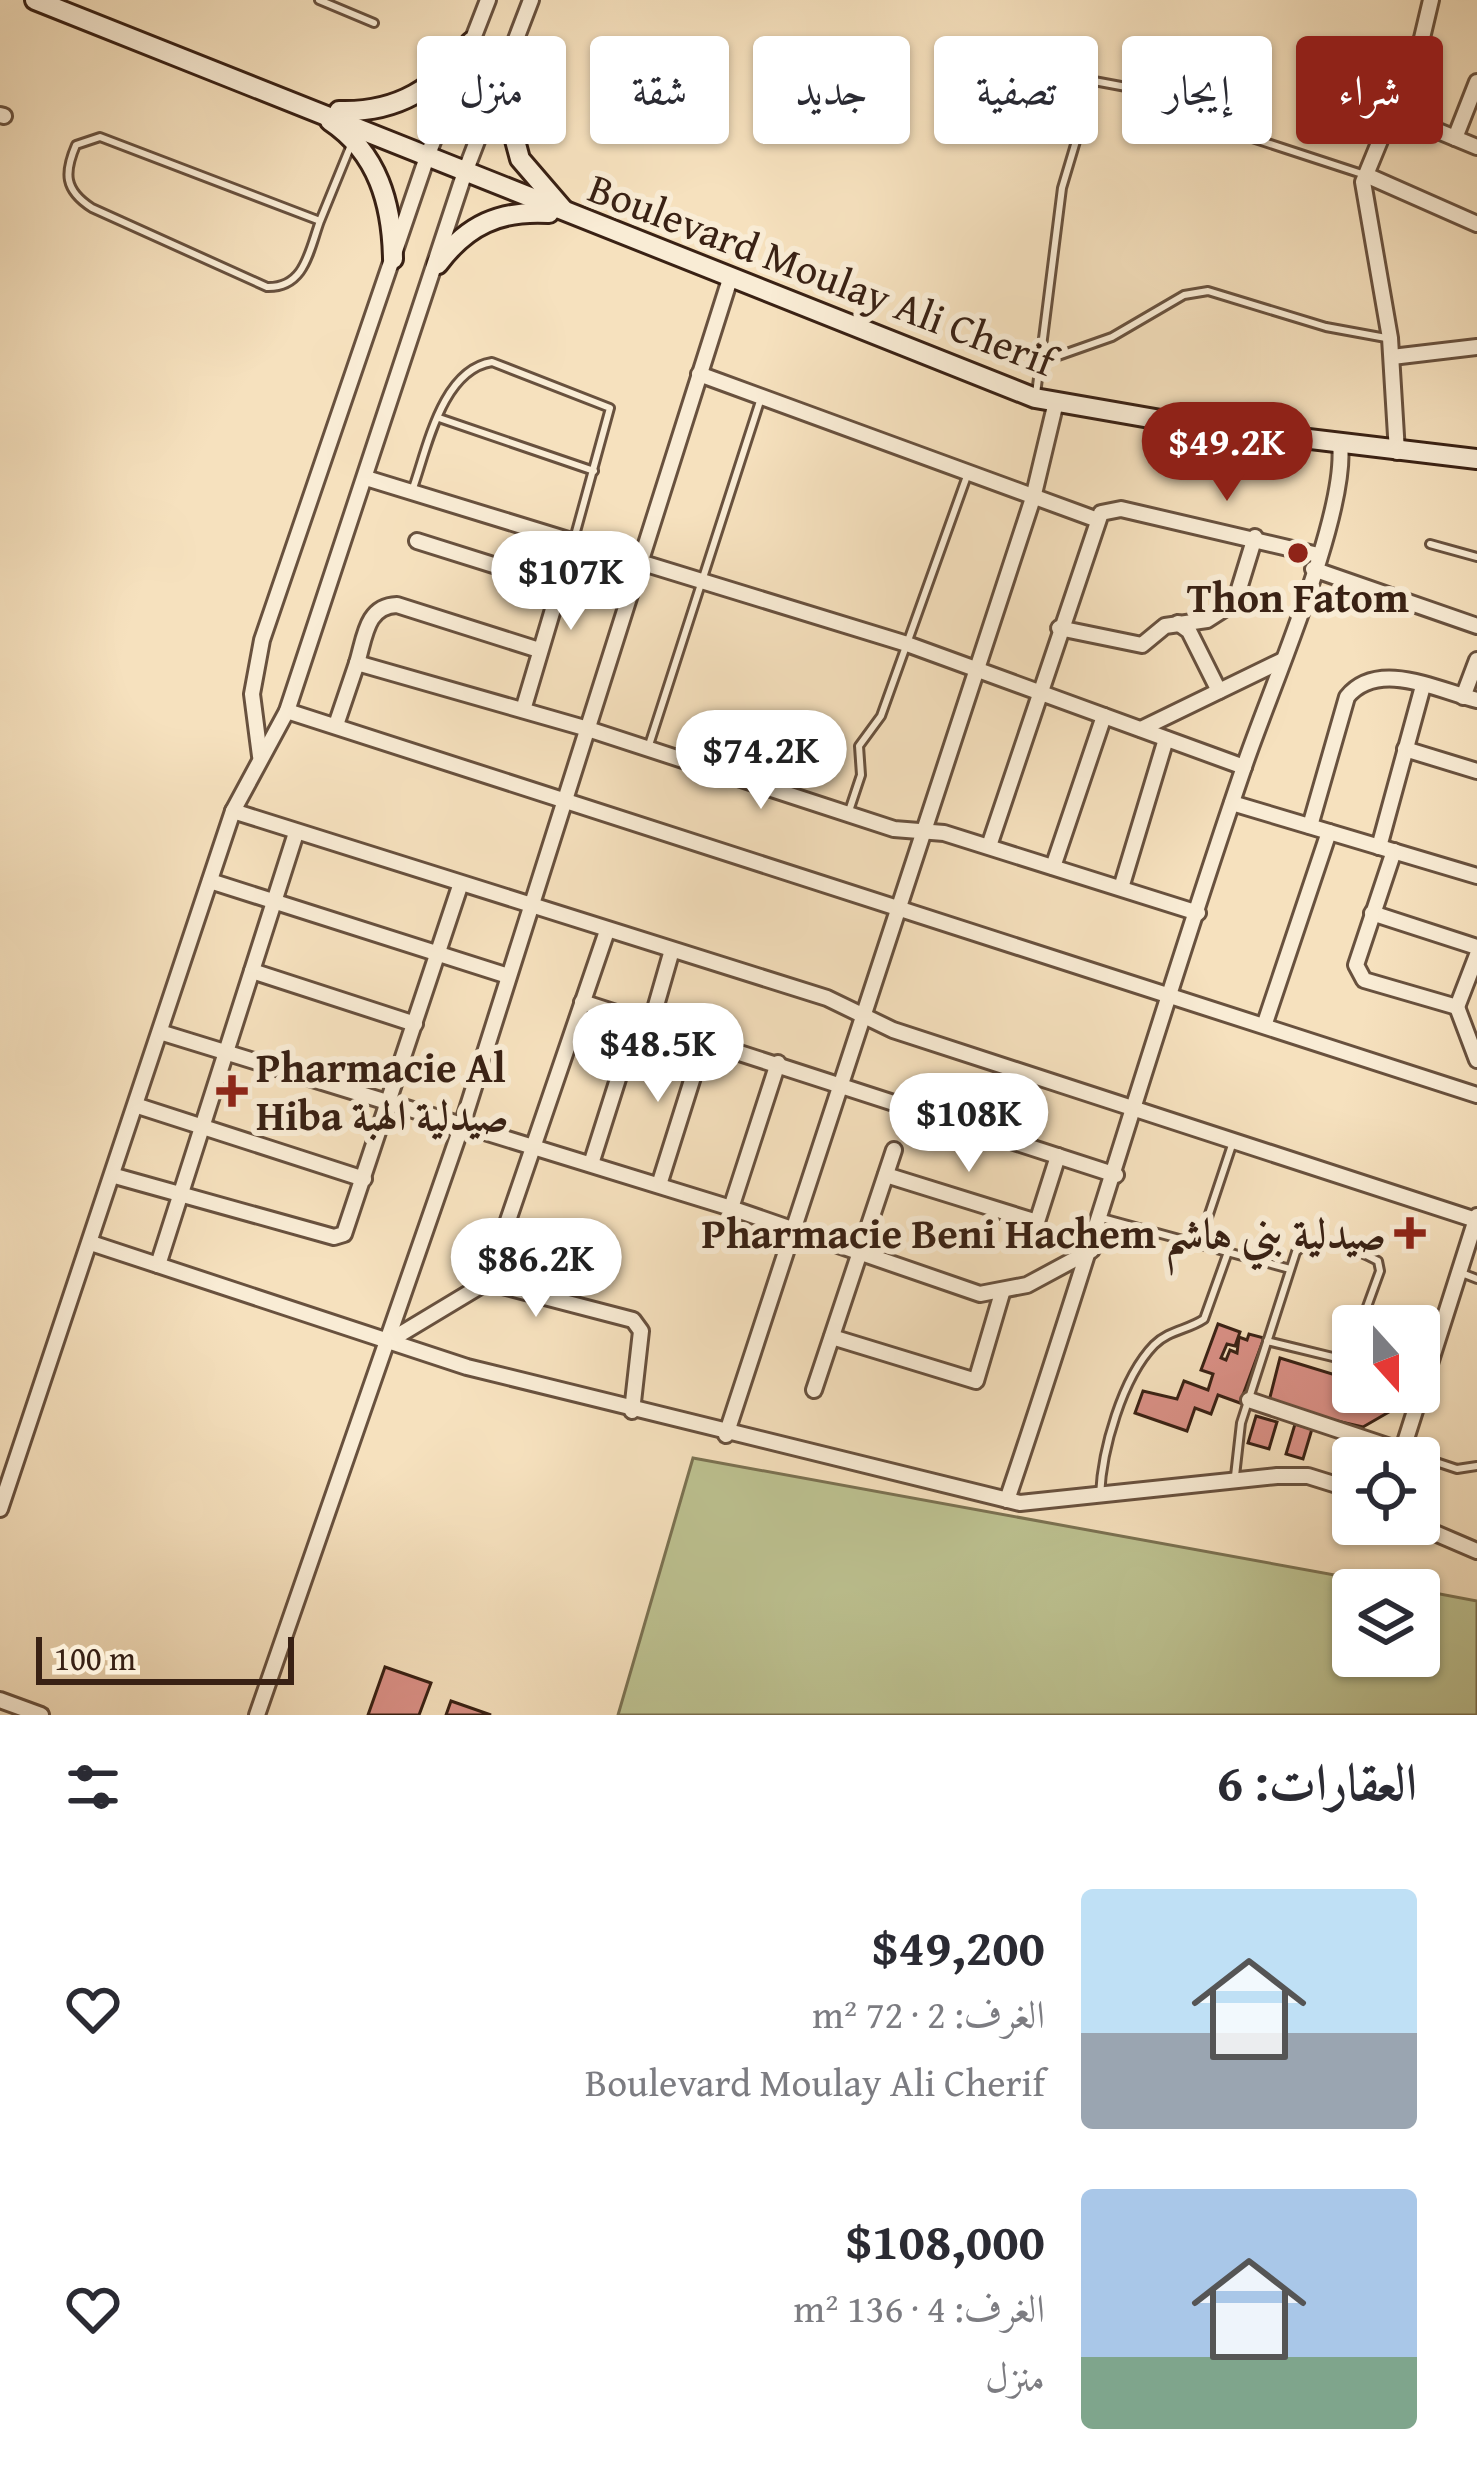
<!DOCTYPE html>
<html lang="ar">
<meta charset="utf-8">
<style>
body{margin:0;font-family:"Gentium Book Plus",Amiri,serif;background:#f2f2f3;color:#2b2b33;direction:rtl;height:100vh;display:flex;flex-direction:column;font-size:45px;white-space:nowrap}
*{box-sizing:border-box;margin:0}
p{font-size:39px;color:#7c7c81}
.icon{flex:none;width:66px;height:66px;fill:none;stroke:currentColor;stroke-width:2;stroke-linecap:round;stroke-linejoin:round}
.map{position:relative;height:1715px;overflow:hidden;direction:ltr}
.panel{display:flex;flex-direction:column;background:#fff;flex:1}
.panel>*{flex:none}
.top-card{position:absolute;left:36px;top:36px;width:1407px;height:108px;direction:rtl;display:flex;gap:24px}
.needle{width:78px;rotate:159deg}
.controls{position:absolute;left:1332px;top:1305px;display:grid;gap:24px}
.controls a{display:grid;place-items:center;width:108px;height:108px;border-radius:12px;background:#fff;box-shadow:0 3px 9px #0004;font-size:60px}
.scale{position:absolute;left:36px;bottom:30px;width:258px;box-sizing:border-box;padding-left:12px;border:6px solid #392114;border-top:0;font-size:33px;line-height:42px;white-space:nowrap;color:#392114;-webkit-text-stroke:9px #f9ecd5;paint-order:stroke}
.price{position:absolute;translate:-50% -102px;padding:0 27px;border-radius:42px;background:#fff;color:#222;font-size:39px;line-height:78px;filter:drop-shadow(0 3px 6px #0008)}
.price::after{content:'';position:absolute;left:50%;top:72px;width:36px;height:27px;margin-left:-18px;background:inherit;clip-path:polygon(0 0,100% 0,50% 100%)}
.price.selected{background:#8f2418;color:#fff}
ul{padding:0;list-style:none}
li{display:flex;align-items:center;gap:36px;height:300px;padding:0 60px}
li span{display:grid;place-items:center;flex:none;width:336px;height:240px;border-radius:12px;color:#555}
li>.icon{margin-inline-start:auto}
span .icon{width:144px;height:144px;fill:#fffc;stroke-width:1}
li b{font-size:51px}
h2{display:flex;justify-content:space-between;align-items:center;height:144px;padding:0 60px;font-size:51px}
.chip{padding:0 42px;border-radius:12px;background:#fff;box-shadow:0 3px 9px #0004;font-size:42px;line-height:108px}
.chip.selected{background:#8f2418;color:#fff}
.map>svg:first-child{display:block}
.green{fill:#bdc291;stroke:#7b7252;stroke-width:3}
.building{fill:#da9086;stroke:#392114;stroke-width:3}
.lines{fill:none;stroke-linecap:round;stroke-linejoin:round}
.lane-casing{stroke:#68513e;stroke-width:12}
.street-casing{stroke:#68513e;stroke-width:20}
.secondary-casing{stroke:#392114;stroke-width:24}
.lane{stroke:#f9ecd5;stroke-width:6}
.street{stroke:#f9ecd5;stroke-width:14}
.secondary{stroke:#f9ecd5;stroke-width:18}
.poi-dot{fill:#8f2418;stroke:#f9ecd5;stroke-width:4.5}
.labels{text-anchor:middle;stroke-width:12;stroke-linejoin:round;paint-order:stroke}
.street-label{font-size:42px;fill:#392114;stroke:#f9ecd5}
.poi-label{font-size:42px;font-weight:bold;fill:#392114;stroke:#f9ecd5}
</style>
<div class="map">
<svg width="1477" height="1715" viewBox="0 0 1477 1715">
<rect width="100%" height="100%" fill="#f6e1be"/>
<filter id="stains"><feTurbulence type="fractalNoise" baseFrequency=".00167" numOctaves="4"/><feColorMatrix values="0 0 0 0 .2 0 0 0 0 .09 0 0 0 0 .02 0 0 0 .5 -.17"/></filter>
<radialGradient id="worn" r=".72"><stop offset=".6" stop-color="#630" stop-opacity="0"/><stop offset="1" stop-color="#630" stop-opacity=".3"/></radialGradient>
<path class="green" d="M693 1458 1417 1590H1353V1656H1419V1590L1477 1601V1715H618Z"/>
<g class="building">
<path d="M1218 1324 1240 1332 1235 1346 1227 1344 1221 1358 1226 1360 1230 1350 1237 1353 1239 1337 1247 1340 1249 1334 1264 1338 1240 1403 1218 1395 1211 1414 1195 1408 1187 1431 1135 1413 1143 1391 1177 1399 1184 1381 1208 1390 1213 1374 1201 1370Z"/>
<path d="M1280 1358 1345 1378 1353 1360V1392H1399L1389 1412 1363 1427 1268 1405Z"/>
<path d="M1256 1416 1277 1422 1269 1449 1248 1443Z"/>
<path d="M1295 1424 1312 1429 1303 1459 1286 1454Z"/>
<path d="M385 1667 431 1683 419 1715H368Z"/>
<path d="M451 1701 491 1715H446Z"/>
</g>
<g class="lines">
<g class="lane-casing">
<g id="lane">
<path d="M319 0 374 23"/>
<path d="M320 221C309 251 305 288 267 287L92 208C64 190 64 173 76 145L100 137 320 221 351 145"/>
<path d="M1041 362 1112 337 1184 295 1208 291 1326 327 1386 338"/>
<path d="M1036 394 1062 188 1094 81 1137 89 1197 120 1362 174"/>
<path d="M439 418 594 471"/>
<path d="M412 491C427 450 441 370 492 362L610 408 574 539"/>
<path d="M1430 544 1477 557"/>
<path d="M649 745 761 398"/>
<path d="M849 811 861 775 859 746 881 716 967 476"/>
<path d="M1102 1218 1290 1269"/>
<path d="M1199 1244 1232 1145"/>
<path d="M1459 1272 1477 1279"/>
<path d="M1366 1311 1411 1326"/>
<path d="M1419 1328 1435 1334"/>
<path d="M1267 1341 1341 1359 1353 1346"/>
<path d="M1406 1452 1457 1469 1477 1466"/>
<path d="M1235 1476 1241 1423 1296 1252C1317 1231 1355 1249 1378 1261L1380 1271 1360 1326"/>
<path d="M1100 1495C1102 1450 1122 1378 1154 1345 1169 1330 1188 1330 1204 1319L1228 1252"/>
</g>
</g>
<g class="street-casing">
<g id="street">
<path d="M1329 86 1477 147"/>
<path d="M0 115 4 116"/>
<path d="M1455 138 1477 82"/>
<path d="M1366 175 1477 224"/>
<path d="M1392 357 1477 347"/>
<path d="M699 374 1095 519"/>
<path d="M1397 452 1390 338 1363 182 1422 38 1431 0"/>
<path d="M366 478 907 644 1244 767"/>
<path d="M417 541 560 586"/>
<path d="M1313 569 1477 626"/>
<path d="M1178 623 1189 631 1219 691"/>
<path d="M1059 628 1142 645 1165 626 1207 620 1235 602 1255 537"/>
<path d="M357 663C365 637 366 606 397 605L539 650"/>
<path d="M1463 697 1477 660"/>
<path d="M523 710 573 542"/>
<path d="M287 711 1477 1095"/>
<path d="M336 725 357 663 588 729 894 829 944 833 1198 913"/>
<path d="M1141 729 1281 661"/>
<path d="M1405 749 1477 771"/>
<path d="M260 756 252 694 262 640 427 157 488 0"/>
<path d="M1232 803 1477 876"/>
<path d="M233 811 827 998 893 1030 1476 1220"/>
<path d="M1310 826 1347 697C1378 659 1437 690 1477 700"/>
<path d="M989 846 1101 513 1121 509 1318 555"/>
<path d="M1379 847 1423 686"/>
<path d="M1394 851 1356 965 1364 980 1457 1007 1477 955"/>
<path d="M1053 867 1104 716"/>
<path d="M210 881 505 975"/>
<path d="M1121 888 1166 739"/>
<path d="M1372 913 1477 947"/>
<path d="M252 971 415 1024"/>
<path d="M582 1002 1116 1175"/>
<path d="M1457 1007 1477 1060"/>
<path d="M651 1023 672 950"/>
<path d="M1265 1023 1329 832"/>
<path d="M163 1033 731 1208 980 1294 1027 1285 1092 1250"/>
<path d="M138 1106 364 1179"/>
<path d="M591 1164 637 1019"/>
<path d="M886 1175 1037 1222 1058 1156"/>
<path d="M115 1176 334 1237 344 1234 460 886"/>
<path d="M659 1185 705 1039"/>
<path d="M731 1208 778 1063"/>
<path d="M91 1243 467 1367 1020 1503 1277 1476H1308L1353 1490"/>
<path d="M158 1265 296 833"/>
<path d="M487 1282 607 931"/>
<path d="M832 1337 976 1381 1002 1293"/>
<path d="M389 1341 487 1282 633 1320 641 1331 632 1411"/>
<path d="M814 1390 894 1150"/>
<path d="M1249 1400 1402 1451"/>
<path d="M726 1435 1033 498 1056 402"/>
<path d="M1400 1458 1477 1216"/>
<path d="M1007 1500C1090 1256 1161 1008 1245 764 1270 690 1348 514 1340 444"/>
<path d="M0 1509 233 811 287 711 464 175 531 0"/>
<path d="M1414 1524 1477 1551"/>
<path d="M0 1700 41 1715"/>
<path d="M257 1715 462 1125 730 279"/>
</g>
</g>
<g class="secondary-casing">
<g id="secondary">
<path d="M35 0 1035 398 1184 424 1477 459"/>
<path d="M500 84 520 159 563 209"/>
<path d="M339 111C397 113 437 88 471 42"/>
<path d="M330 121C378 153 392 204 393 259"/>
<path d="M438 264C467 225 500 210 549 213"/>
</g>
</g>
<use href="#lane" class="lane"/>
<use href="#street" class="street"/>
<use href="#secondary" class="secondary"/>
</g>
<g class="poi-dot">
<circle cx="1298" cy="553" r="12"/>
<path d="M226 1073h12v12h12v12h-12v12h-12v-12h-12v-12h12z"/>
<path d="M1404 1215h12v12h12v12h-12v12h-12v-12h-12v-12h12z"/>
</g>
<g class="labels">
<g class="street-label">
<text transform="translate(822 274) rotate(21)" y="15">Boulevard Moulay Ali Cherif</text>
</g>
<g class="poi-label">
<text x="1298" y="612">Thon Fatom</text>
<text x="256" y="1082" text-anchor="start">Pharmacie Al<tspan x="256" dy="48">Hiba صيدلية الهبة</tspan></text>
<text x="1386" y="1248" text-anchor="end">Pharmacie Beni Hachem صيدلية بني هاشم</text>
</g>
</g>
<rect width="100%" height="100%" filter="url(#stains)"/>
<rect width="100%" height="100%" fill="url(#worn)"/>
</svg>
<div class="controls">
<a><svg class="needle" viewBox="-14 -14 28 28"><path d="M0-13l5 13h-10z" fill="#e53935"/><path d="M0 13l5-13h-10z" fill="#7c7c81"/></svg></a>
<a><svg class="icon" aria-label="locate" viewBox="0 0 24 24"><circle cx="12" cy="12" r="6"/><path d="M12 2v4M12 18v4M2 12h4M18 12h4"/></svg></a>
<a><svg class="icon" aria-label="layers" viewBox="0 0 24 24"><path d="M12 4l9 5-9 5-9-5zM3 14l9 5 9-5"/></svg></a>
</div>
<div class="scale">100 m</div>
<b class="price selected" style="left:1227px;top:504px">$49.2K</b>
<b class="price" style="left:571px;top:633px">$107K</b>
<b class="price" style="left:761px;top:812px">$74.2K</b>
<b class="price" style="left:658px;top:1105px">$48.5K</b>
<b class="price" style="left:969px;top:1175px">$108K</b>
<b class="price" style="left:536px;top:1320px">$86.2K</b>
<div class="top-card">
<a class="chip selected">شراء</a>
<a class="chip">إيجار</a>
<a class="chip">تصفية</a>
<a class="chip">جديد</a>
<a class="chip">شقة</a>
<a class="chip">منزل</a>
</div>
</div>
<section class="panel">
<h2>العقارات: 6<svg class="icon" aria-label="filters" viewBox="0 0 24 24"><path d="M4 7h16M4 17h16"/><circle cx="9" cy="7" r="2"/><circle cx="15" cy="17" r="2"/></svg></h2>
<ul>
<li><span style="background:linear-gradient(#bfe0f5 60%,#9aa5b1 0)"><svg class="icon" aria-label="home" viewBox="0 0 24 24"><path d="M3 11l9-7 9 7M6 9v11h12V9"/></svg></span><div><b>$49,200</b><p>الغرف: 2 · 72 m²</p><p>Boulevard Moulay Ali Cherif</p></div><svg class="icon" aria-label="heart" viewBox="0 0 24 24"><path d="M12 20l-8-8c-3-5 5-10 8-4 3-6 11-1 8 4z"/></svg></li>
<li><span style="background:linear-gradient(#a9c7e8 70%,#7fa58c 0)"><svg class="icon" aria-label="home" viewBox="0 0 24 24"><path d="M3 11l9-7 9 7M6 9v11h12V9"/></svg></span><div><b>$108,000</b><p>الغرف: 4 · 136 m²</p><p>منزل</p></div><svg class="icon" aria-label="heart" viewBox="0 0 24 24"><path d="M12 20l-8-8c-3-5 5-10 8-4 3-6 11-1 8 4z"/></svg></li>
</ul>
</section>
